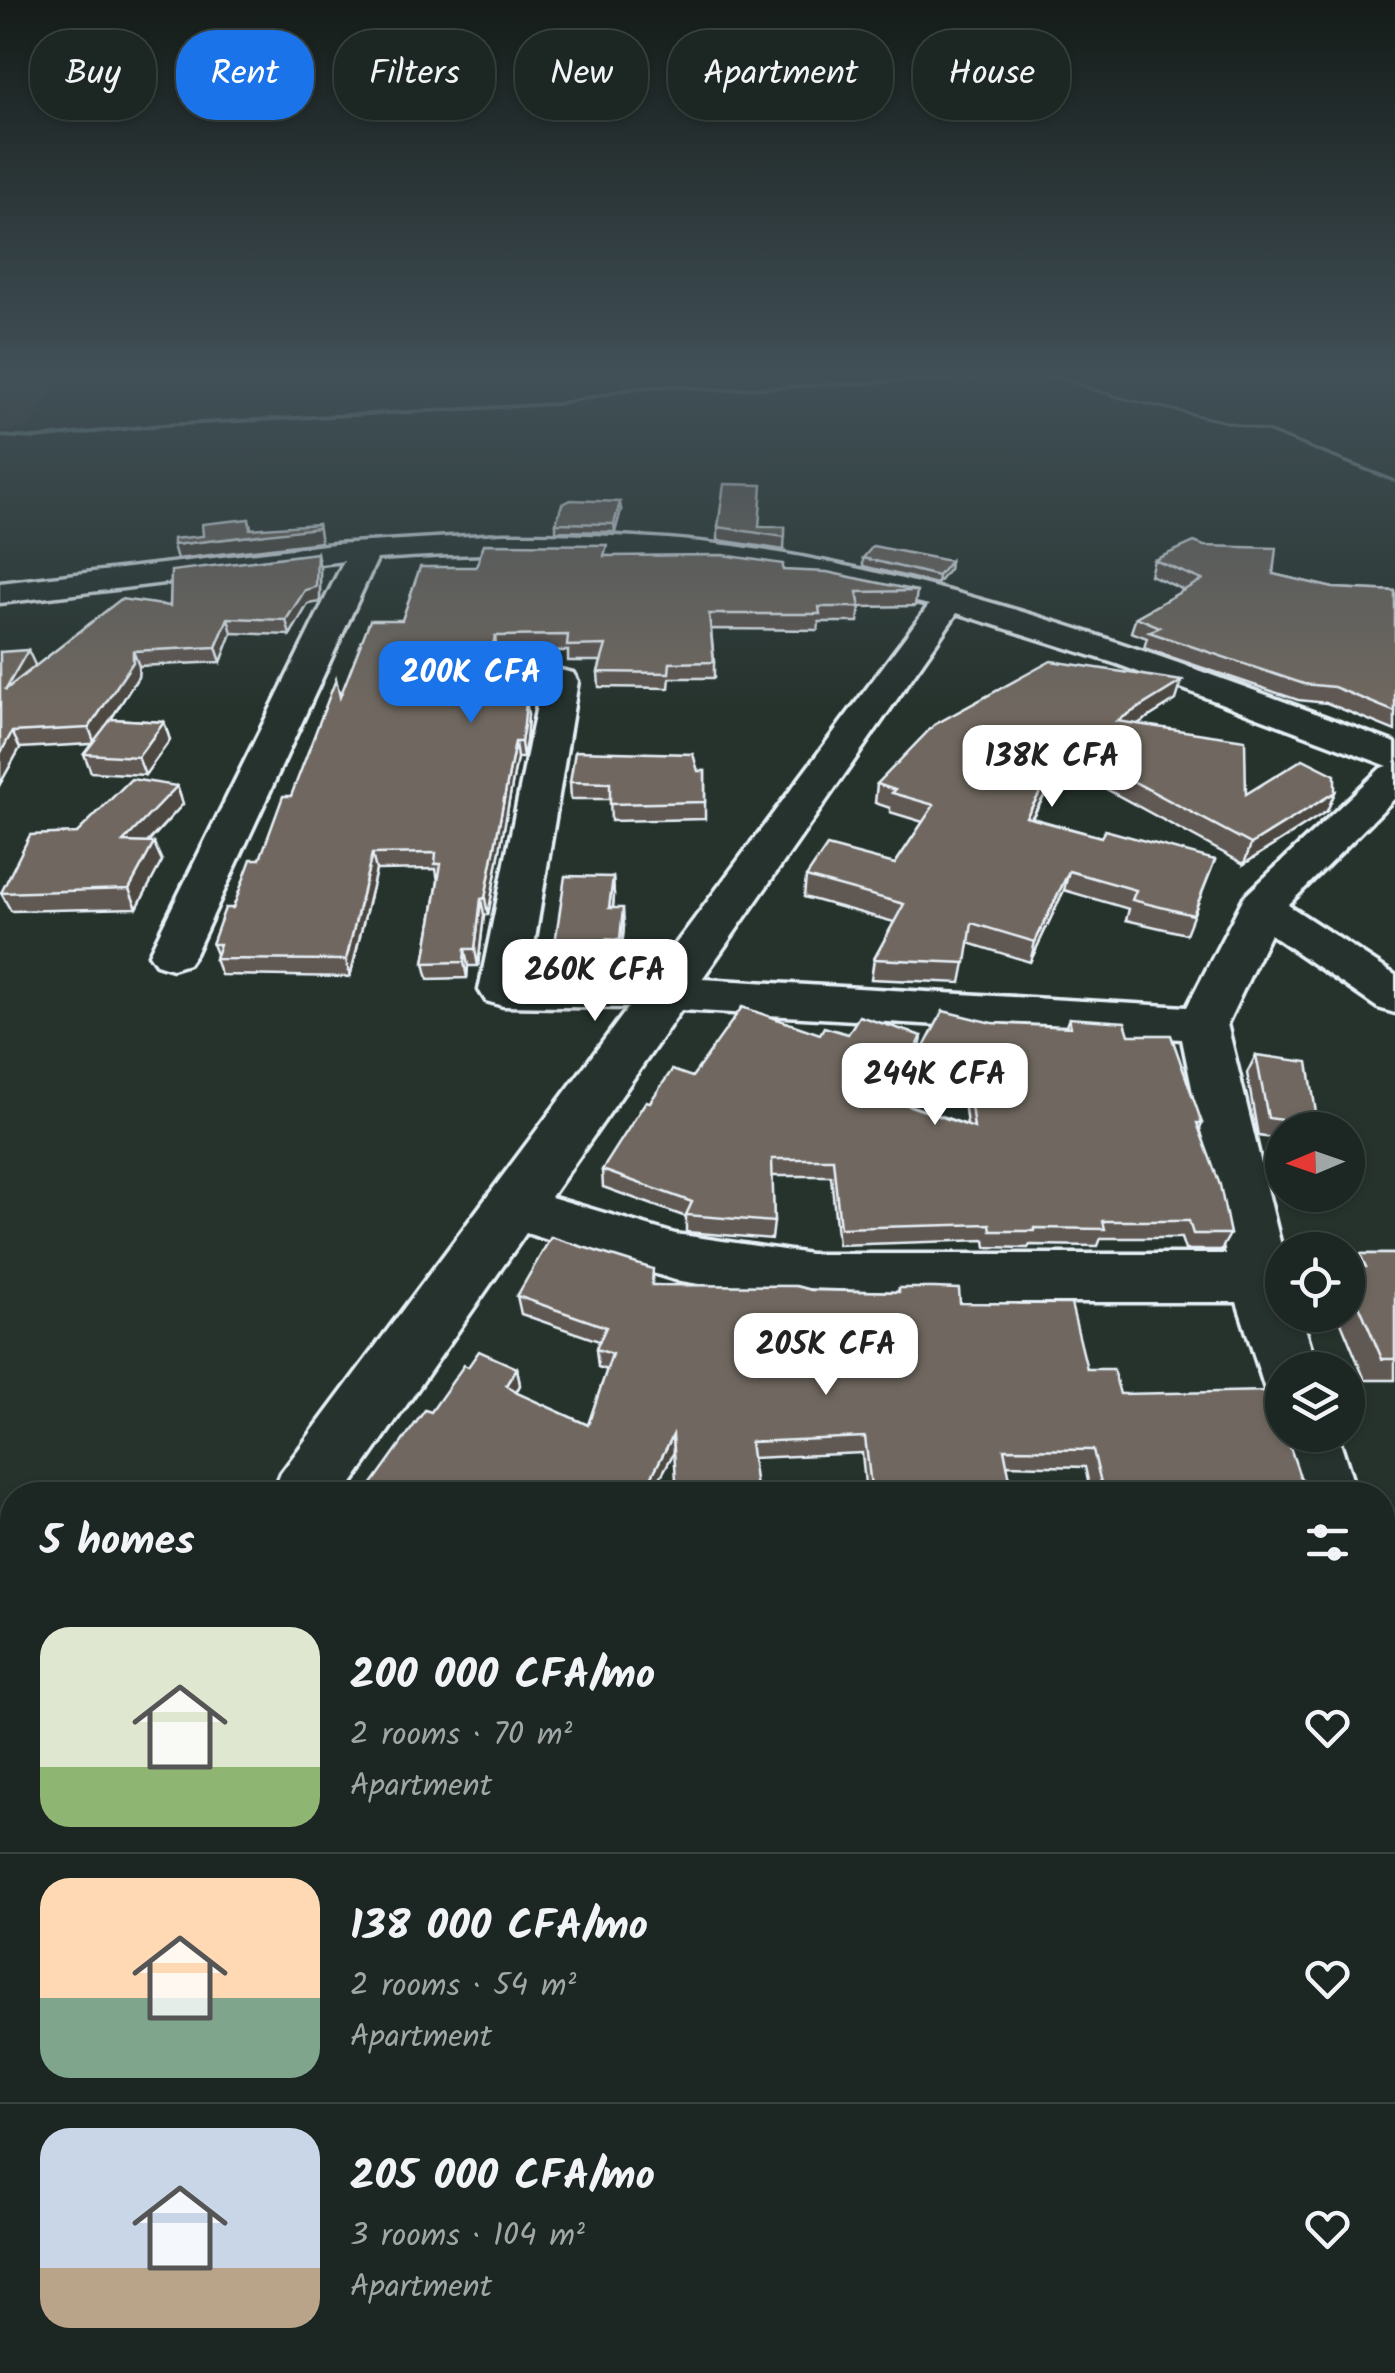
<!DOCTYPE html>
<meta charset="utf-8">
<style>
body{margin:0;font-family:Kalam,sans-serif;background:#252e2a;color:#f1f3f6;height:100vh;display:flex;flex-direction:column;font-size:38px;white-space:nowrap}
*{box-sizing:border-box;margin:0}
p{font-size:32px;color:#a0a5a5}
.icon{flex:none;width:55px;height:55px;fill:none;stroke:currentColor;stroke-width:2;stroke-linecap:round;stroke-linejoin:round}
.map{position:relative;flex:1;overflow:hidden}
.drawer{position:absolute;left:0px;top:1482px;width:1395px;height:892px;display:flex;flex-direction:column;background:#1c2622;border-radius:40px 40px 0 0;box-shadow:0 2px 8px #0004,0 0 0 2px #3a4340}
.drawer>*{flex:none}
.top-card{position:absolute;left:30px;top:30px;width:1335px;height:90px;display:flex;gap:20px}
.needle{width:65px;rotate:268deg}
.fabs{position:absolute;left:1265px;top:1112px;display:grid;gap:20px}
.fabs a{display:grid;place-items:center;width:100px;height:100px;border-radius:50%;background:#1c2622;box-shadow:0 2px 8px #0004,0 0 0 2px #3a4340;font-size:50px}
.price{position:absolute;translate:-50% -85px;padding:0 22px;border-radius:20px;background:#fff;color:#222;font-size:32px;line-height:65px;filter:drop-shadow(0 2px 5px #0008)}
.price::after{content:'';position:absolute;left:50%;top:60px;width:30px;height:22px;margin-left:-15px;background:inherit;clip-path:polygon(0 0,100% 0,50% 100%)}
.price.selected{background:#1a73e8;color:#fff}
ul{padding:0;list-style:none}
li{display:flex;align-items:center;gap:30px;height:250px;padding:0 40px}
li+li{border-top:2px solid #3a4340}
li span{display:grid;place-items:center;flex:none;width:280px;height:200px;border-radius:30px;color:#555}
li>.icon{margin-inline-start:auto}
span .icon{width:120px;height:120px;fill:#fffc;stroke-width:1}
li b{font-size:42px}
h2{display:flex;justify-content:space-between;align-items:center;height:120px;padding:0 40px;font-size:42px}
.tag{padding:0 35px;border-radius:40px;background:#1c2622;box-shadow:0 2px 8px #0004,0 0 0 2px #3a4340;font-size:35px;line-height:90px}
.tag.selected{background:#1a73e8;color:#fff}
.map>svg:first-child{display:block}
.built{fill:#3c433c}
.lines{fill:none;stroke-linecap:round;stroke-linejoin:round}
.stream{fill:#8aa2a8;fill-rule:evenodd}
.minor-casing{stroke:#e8f1f8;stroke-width:7}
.minor{fill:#26332d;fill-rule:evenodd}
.wall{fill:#605953;stroke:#e8f1f8;stroke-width:2.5}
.shaded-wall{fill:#4e4943;stroke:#e8f1f8;stroke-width:2.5}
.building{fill:#706860;stroke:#e8f1f8;stroke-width:2.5}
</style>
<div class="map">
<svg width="1395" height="2373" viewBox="0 0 1395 2373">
<rect width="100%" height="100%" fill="#26332d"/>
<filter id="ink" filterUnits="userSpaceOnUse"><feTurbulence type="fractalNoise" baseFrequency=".01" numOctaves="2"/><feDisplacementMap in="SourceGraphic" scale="20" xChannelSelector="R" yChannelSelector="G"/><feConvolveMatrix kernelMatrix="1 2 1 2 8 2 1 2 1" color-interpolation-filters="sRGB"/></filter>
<g filter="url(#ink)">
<path class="built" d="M0 375H62L28 429 0 430Z"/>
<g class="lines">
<path class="stream" d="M998 375 1059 376 1123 397 1272 431 1395 479V483L1268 433 1119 399 1058 380 1031 377 719 392 673 388 635 390 557 406 162 427 36 440 0 438V434L36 436 162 423 557 402 635 386 673 384 719 388Z"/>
<g class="minor-casing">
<g id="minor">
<path d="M503 534C591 534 679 536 767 551 984 587 1190 666 1395 743V798L1288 905 1395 975V1013L1378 1008 1270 934 1227 1024 1282 1250V1315H1301L1318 1370H1282V1395L1265 1389 1237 1302H810L675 1280 526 1233 344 1495H272L281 1473 628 1008 503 1006 486 1001 479 990 542 681 547 673 560 670 573 673 578 681 529 975 651 977 929 605C743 558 568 545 377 559L195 954 188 964 172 969 156 964 149 954 344 561 0 603V583L334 544ZM957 613 1117 664 1388 766 1381 768 1244 897 1187 1007 702 979ZM681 1010 1182 1039 1226 1254H810L675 1234 551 1197Z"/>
<path d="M1282 1416V1435H1338L1357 1495H1291L1274 1435Z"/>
<path d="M0 1570 12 1571V1641L0 1640Z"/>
<path d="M1382 1658 1395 1663V1776L1382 1771Z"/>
<path d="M12 1872V1968L0 1974V1877Z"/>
<rect x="864" y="2362" width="100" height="11"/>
</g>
</g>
<use href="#minor" class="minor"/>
</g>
<g class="wall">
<path d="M621 510 615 532 556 531V523Z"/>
<path d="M718 527H785L784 550 718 540Z"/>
<path d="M607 556 783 570 917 591 915 606 860 607 858 622H819L818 630 711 629 714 662V678H670L669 688 599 687 598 672 601 661H568V651H497L487 700 528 715 526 741 523 758H517L488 915H484L478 966H468L467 978 428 979 424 963 438 881 436 869 376 870 350 977 221 975 215 959 216 954 212 944 260 859 340 697 402 620 476 567Z"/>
<path d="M863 558 950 561 949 569 937 584 863 566Z"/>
<path d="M1154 560 1273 574 1333 588 1395 591V731L1327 703 1298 700 1144 648 1147 638 1131 632 1136 617 1184 590 1150 575Z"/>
<path d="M320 568V602L308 604 290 635 232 633 221 662 139 666 138 677 111 719 164 722 170 740 145 775 91 772 84 754 92 744 20 748 0 784V652L35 665 34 667 170 606Z"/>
<path d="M1176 700 1137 724 1246 794 1335 792 1327 811 1244 864 1062 765 1032 818 1101 837 1215 860 1186 934 1126 920 1129 909 1064 890 1030 962 969 943 961 983 871 979 874 959 894 922 804 897 806 877 895 864 923 822 890 812V808L875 803 877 784Z"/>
<path d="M698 771H705V819L611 821 610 799H571L570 782Z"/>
<path d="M177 786 183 804 148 843 162 861 137 908 11 911 1 893 77 833Z"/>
<path d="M613 877 614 895 613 908 624 926 621 958H607L605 970 556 969 554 950Z"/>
<path d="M1069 1018 1129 1035 1202 1123 1200 1128 1230 1234 1221 1250H1185L1181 1238H1101L1098 1246 1030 1245 1028 1248 986 1247 985 1240 838 1245 831 1176H772L774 1222 772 1239 686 1232V1217L603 1187 602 1170 650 1102 692 1077 820 1034 922 1036 919 1054 895 1100 967 1125 961 1077 921 1065 924 1047 992 1023 1066 1026Z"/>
<path d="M1256 1055 1318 1125 1315 1130H1282V1139L1258 1136 1247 1073Z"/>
<path d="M1360 1254H1395V1380H1365L1338 1315H1348V1266L1352 1267Z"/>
<path d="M654 1285 898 1292 899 1288 960 1303 1087 1369 1120 1394 1301 1480 1324 1495H1091L1085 1467 1007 1465 1013 1495H866L862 1453 752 1458 674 1452 651 1495H364L468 1367 517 1368 520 1385 516 1393 588 1425 607 1370 598 1367 596 1349 599 1341 521 1314 517 1296Z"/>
<path d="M1029 2362H1382L1395 2373H1031Z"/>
</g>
<g class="shaded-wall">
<path d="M620 502 621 510 615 532 614 524Z"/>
<path d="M249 519 253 536 318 524 321 542 177 559 173 545 252 536Z"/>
<path d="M317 553 320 568V602L308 604 290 635 286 620Z"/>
<path d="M950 561 949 569 937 584 938 576Z"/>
<path d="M228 618 232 633 221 662 216 647Z"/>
<path d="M495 636 497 651 483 716 481 701Z"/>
<path d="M28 650 35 665 12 705 5 690Z"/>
<path d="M133 651 139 666 138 677 95 744 89 728Z"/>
<path d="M1182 681 1176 700 1112 740 1117 721Z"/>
<path d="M526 699 528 715 526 741 523 758 521 742Z"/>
<path d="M164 722 170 740 145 775 138 757Z"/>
<path d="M12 732 20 748 0 784V754Z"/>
<path d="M515 742 517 758 488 915 485 898Z"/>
<path d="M1067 746 1062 765 1021 836 1026 817Z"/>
<path d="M177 786 183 804 131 860 123 842Z"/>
<path d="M1335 792 1327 811 1244 864 1251 844Z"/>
<path d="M154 843 162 861 137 908 129 889Z"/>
<path d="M372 854 376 870 350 977 346 960Z"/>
<path d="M1069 871 1064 890 1030 962 1035 942Z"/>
<path d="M613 877 614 895 611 927 609 908Z"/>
<path d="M481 899 484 915 478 966 475 949Z"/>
<path d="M623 908 624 926 621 958 620 940Z"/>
<path d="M605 939 607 958 605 970 604 951Z"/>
<path d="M465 949 468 966 467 978 464 962Z"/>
<path d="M922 1036 919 1054 887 1116 890 1099Z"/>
<path d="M517 1368 520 1385 510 1403 506 1385Z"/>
<path d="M673 1435 674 1452 651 1495H642Z"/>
</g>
<g class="building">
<path d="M724 484 762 485 759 527H785V537L718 527Z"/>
<path d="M571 500 620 502 614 524 556 523 562 504Z"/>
<path d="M249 519 250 529 318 524V528L173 545V539L203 536 202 524Z"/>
<path d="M1194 542 1204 546 1276 548 1273 574 1333 588 1395 591V712L1334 687 1304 684 1149 632 1160 627 1136 617 1202 580 1154 560Z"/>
<path d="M484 544 607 545 604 556 723 555 783 564V570L827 572 917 591 857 592 860 607H819L820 614H709L714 662 670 663 669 673 598 672 606 645 567 646 568 635 495 636 481 701 526 699 524 725 521 742H515L485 898 481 899 475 949H465L464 962 424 963 441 864H435L436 853 372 854 346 960 215 959 220 944H212L225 908H233L251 859H260L283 796H291L336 679 340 697 370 620H402L420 567H476Z"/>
<path d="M873 546 950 561 938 576 863 558Z"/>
<path d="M317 553 316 587 305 590 286 620 228 618 216 647 133 651V662L89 728 12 732 0 754V652L28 650 5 690 121 599 170 606 171 571Z"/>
<path d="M1051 661 1182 681 1117 721 1245 740 1246 794 1303 759 1335 775V792L1251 844 1067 746 1026 817 1101 837 1105 830 1215 860 1193 915 1132 900 1136 890 1069 871 1035 942 972 923 966 963 874 959 904 904 806 877 827 846 895 864 934 805 892 793 895 790 877 784 934 725Z"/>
<path d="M111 719 164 722 138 757 84 754Z"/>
<path d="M575 751 693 754 698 771H705V802L610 804V783L570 782Z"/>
<path d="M131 779 177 786 123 842 154 843 129 889 1 893 30 835 77 833Z"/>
<path d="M565 876 613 877 609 908H623L620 940 605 939 604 951 554 950Z"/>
<path d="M742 1007 820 1034 824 1027 848 1034 859 1016 922 1036 890 1099 974 1128 965 1060 924 1047 943 1011 992 1023 1071 1027 1069 1018 1125 1022 1129 1035H1171L1202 1123H1197L1220 1185 1230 1234H1193L1189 1221H1103L1105 1229 1034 1228V1231H991L990 1224 840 1228 833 1159H772L774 1222 686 1215 692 1202 602 1170 646 1101 650 1102 672 1070 692 1077Z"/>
<path d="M1256 1055 1308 1062 1318 1125 1268 1118Z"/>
<path d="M551 1237 653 1269 652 1285 796 1286 811 1290 899 1292V1288H934L959 1289 960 1303 1071 1304 1087 1369H1113L1120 1394 1271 1391 1282 1426V1435H1286L1301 1480 1320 1483 1324 1495H1104L1093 1450 1004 1449 1013 1495H872L865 1437 750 1442 757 1495H677L673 1435 642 1495H364L425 1410 431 1412 464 1365 468 1367 479 1351 517 1368 506 1385 517 1393 588 1425 612 1354 596 1349 606 1327 517 1296Z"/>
<path d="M1360 1254H1395V1359H1382L1348 1279V1266L1366 1267Z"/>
<path d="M1382 2025H1395V2373H1044L1042 2362H1382Z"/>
<path d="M12 2064V2269L0 2261V2083Z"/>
<path d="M663 2362H865L866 2373H663Z"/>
</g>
</g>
<linearGradient id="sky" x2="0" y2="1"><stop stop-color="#151c19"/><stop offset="0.53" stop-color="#415057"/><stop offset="1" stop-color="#415057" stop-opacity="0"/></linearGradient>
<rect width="1395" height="707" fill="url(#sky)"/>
</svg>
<div class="fabs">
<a><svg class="needle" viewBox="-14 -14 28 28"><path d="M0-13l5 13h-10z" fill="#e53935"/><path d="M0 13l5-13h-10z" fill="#a0a5a5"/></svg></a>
<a><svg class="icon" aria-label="locate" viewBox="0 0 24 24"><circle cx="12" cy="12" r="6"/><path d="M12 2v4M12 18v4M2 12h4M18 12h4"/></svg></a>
<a><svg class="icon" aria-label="layers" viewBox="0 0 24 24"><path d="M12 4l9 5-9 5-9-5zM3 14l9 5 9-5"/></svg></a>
</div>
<b class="price selected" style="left:471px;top:726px">200K CFA</b>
<b class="price" style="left:1052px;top:810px">138K CFA</b>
<b class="price" style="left:595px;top:1024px">260K CFA</b>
<b class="price" style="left:935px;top:1128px">244K CFA</b>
<b class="price" style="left:826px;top:1398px">205K CFA</b>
<div class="top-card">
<a class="tag">Buy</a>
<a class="tag selected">Rent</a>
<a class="tag">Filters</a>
<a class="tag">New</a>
<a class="tag">Apartment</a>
<a class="tag">House</a>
</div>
<section class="drawer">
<h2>5 homes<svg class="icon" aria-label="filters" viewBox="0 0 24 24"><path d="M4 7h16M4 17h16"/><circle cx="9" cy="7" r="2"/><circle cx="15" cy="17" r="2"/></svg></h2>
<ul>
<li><span style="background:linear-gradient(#dfe7d0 70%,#8fb573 0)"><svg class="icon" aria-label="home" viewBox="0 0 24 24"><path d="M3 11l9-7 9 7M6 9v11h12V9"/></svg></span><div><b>200 000 CFA/mo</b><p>2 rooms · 70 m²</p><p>Apartment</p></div><svg class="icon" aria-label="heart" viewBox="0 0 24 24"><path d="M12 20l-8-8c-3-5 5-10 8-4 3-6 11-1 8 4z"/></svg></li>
<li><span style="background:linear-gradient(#ffd9b3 60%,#7fa58c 0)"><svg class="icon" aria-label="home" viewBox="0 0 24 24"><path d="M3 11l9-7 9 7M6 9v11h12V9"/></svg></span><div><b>138 000 CFA/mo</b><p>2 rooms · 54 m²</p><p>Apartment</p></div><svg class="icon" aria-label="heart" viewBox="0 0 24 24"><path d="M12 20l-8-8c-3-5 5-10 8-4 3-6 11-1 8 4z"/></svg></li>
<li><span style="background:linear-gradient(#c9d6e8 70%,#b9a48a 0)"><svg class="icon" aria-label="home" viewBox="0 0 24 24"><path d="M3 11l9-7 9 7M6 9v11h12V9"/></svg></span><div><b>205 000 CFA/mo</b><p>3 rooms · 104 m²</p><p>Apartment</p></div><svg class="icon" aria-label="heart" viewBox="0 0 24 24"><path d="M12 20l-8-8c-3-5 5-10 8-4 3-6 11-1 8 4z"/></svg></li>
</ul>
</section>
</div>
